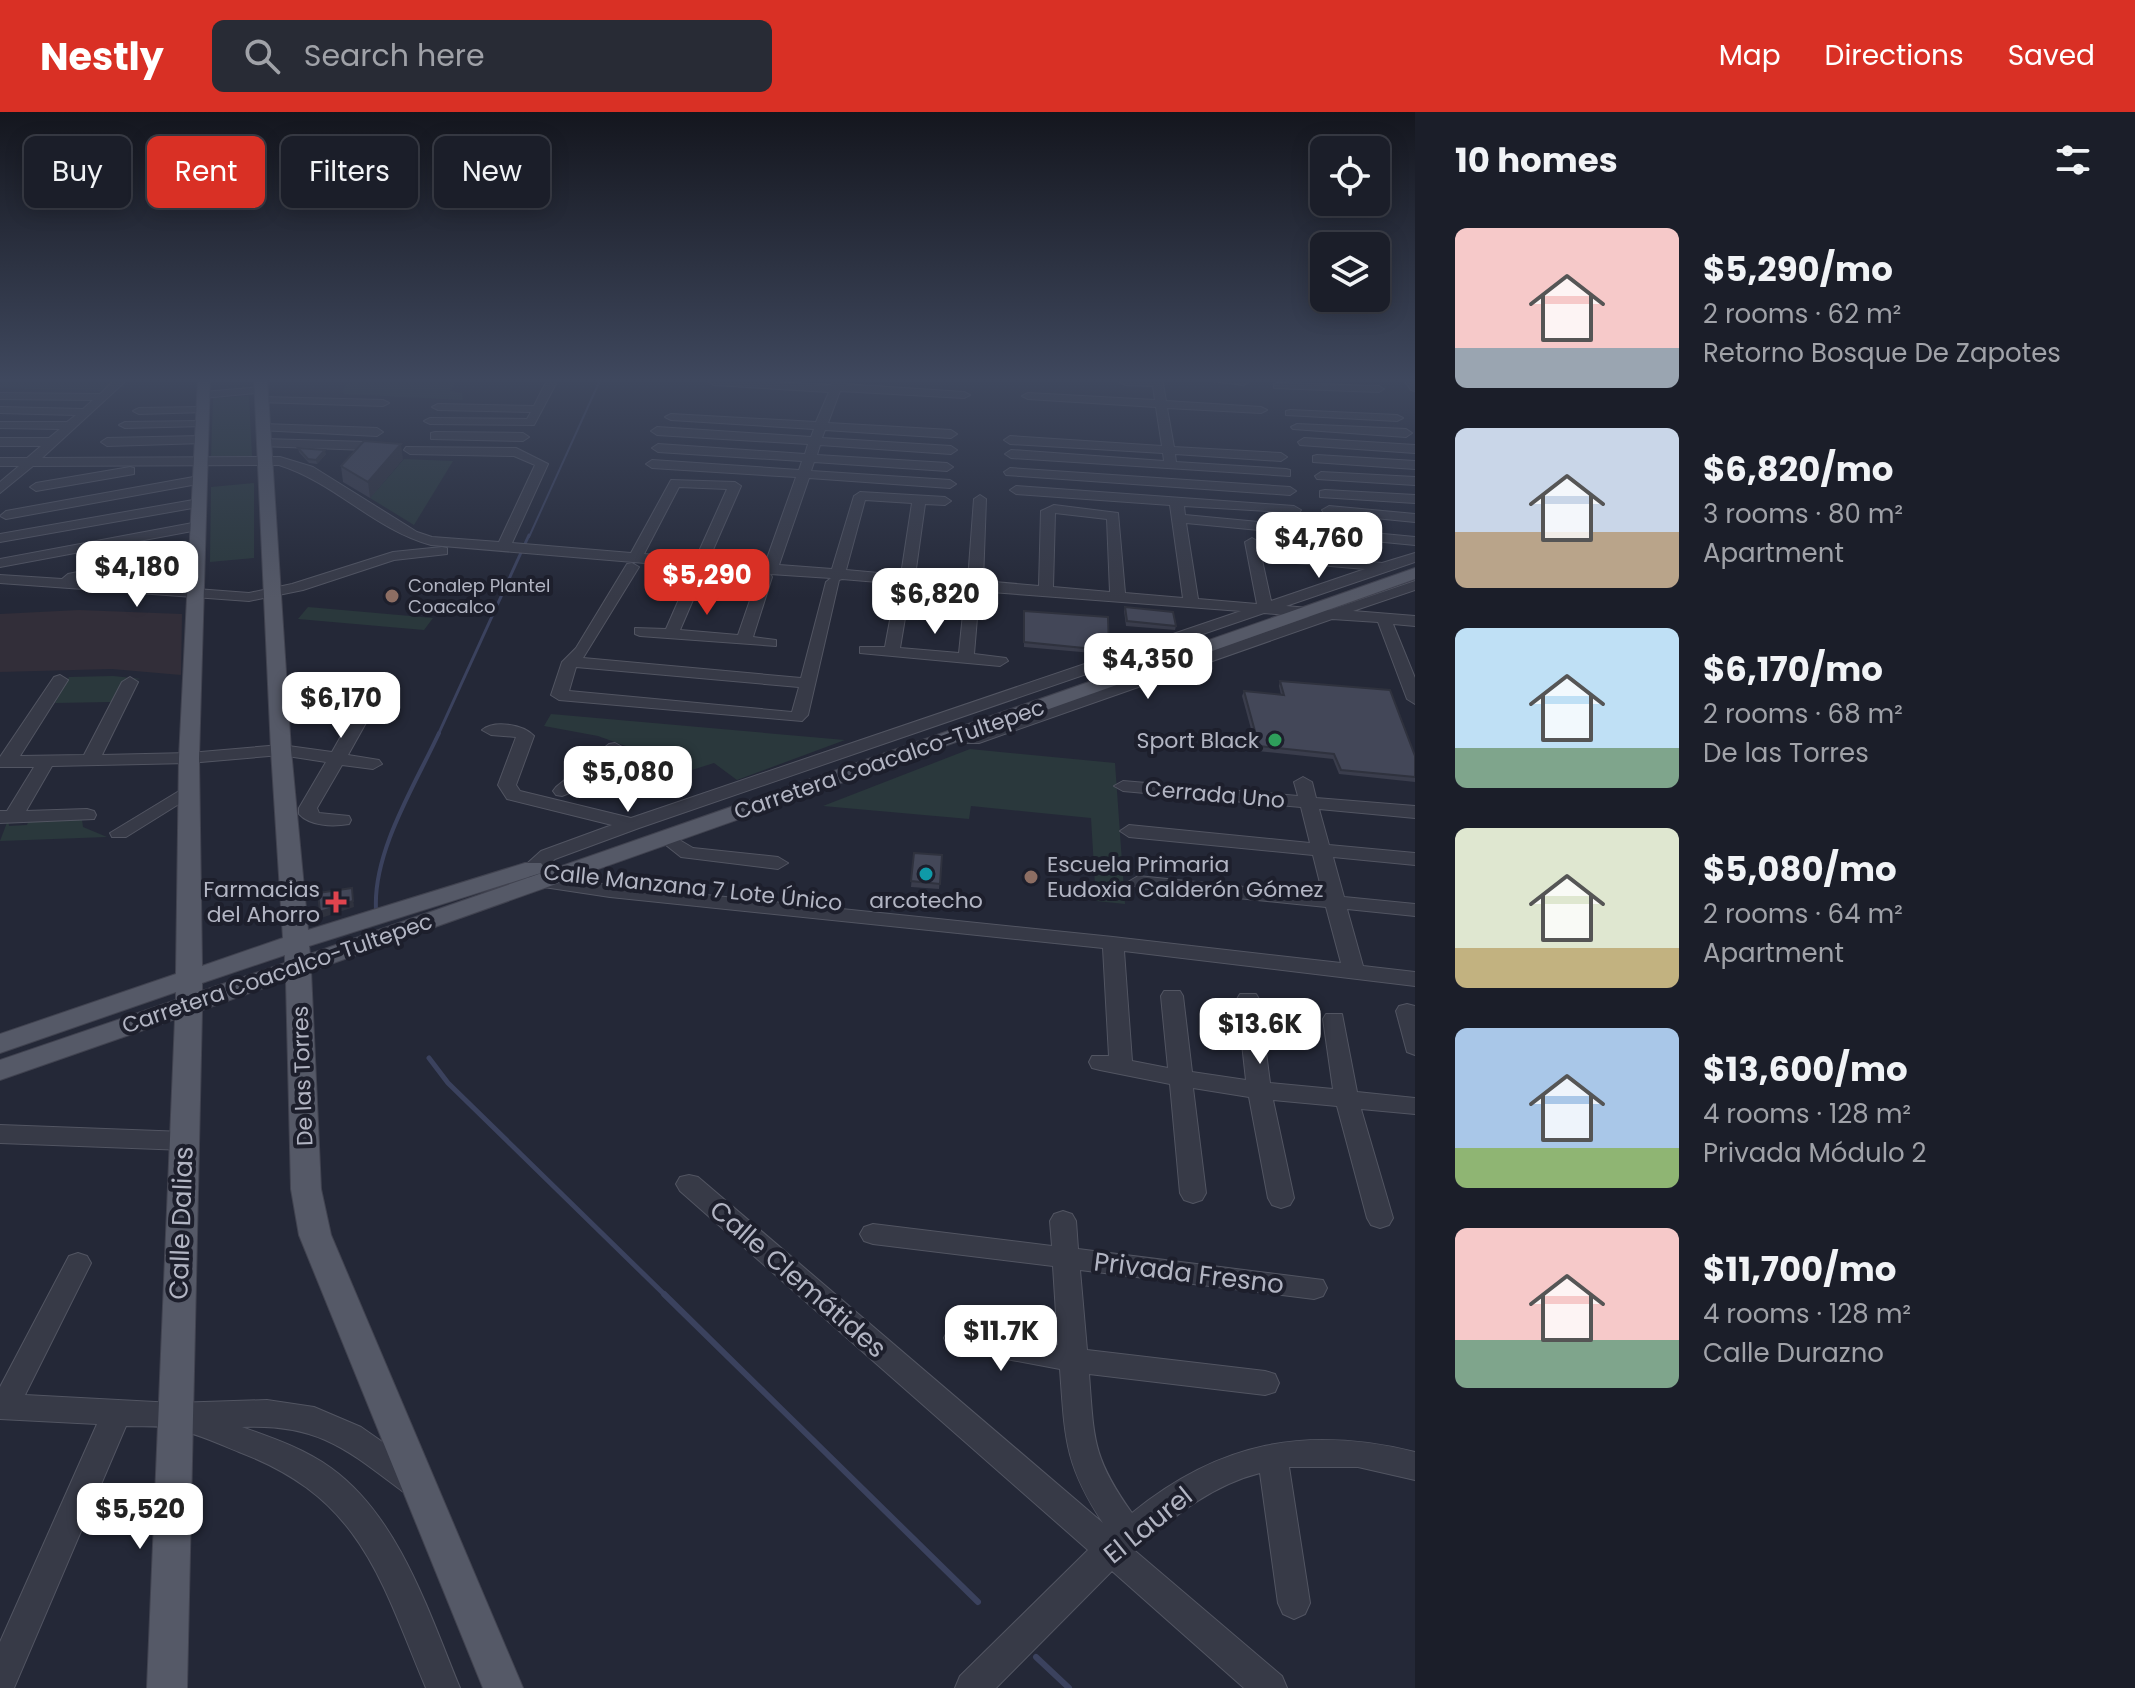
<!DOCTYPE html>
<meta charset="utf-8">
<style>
body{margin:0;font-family:Poppins,sans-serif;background:#282b35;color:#f1f3f6;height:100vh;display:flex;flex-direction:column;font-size:30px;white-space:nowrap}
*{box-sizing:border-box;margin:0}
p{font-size:26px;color:#a0a2a8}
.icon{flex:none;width:44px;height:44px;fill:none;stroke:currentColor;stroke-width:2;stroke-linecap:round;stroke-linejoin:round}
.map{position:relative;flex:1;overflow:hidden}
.details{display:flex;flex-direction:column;background:#1b1e29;width:720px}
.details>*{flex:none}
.guide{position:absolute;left:24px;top:24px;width:760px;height:72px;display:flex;gap:16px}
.fabs{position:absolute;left:1310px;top:24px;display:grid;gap:16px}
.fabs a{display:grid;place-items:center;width:80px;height:80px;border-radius:12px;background:#1b1e29;box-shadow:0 4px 20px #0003,0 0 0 2px #393c46;font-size:40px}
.price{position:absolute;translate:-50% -68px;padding:0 18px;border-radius:16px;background:#fff;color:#222;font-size:26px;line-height:52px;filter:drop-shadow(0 2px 4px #0008)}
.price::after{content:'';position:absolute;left:50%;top:48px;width:24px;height:18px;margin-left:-12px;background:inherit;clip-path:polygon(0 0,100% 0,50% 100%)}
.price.current{background:#d93025;color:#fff}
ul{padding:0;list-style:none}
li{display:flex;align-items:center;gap:24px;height:200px;padding:0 40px}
li span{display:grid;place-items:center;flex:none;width:224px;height:160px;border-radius:12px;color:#555}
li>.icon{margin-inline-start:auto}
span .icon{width:96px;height:96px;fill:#fffc;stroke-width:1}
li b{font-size:34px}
h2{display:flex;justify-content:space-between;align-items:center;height:96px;padding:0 40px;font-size:34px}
.pill{padding:0 28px;border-radius:12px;background:#1b1e29;box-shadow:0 4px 20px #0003,0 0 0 2px #393c46;font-size:28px;line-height:72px}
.pill.current{background:#d93025;color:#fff}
header{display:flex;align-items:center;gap:48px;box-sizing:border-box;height:112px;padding:0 40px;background:#d93025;color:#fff}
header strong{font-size:38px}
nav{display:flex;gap:44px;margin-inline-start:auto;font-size:28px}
.search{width:560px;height:72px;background:#282b35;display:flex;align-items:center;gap:20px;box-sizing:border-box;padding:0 28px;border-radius:12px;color:#a0a2a8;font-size:30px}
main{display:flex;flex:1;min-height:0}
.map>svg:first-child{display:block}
.medical{fill:#322e39}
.green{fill:#2a383c}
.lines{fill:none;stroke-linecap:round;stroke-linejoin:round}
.stream-far4{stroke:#3b425e;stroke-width:2}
.stream-far3{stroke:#3b425e;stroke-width:3}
.stream-far2{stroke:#3b425e;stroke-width:4}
.stream-far1{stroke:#3b425e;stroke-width:5}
.stream{stroke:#3b425e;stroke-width:6}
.minor-casing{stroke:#525562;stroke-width:2}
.major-casing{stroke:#414350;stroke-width:2}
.minor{fill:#373a47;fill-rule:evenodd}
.major{fill:#555967;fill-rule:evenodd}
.wall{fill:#3a3d4c}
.shaded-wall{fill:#2f323e}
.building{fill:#434758;stroke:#2f323e;stroke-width:2}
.education-dot{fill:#8d6e63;stroke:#1d1f2c;stroke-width:3}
.leisure-dot{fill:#2e9e5b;stroke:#1d1f2c;stroke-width:3}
.culture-dot{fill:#0f9aa8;stroke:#1d1f2c;stroke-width:3}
.health-dot{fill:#e0444e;stroke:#1d1f2c;stroke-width:3}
.labels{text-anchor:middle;stroke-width:8;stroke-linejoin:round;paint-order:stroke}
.far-poi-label{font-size:18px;fill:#b2b5c3;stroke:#1d1f2c;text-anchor:start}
.poi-label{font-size:22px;fill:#b2b5c3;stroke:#1d1f2c;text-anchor:end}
.street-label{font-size:22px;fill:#b2b5c3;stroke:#1d1f2c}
.near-street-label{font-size:26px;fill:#b2b5c3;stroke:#1d1f2c}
</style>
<header>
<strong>Nestly</strong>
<div class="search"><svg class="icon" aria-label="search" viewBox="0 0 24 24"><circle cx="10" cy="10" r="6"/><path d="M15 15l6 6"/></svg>Search here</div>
<nav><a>Map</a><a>Directions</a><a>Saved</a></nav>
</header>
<main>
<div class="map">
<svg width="1415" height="1576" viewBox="0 0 1415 1576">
<rect width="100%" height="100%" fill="#242837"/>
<path class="medical" d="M79 498 182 502 181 563 112 557 0 560V502Z"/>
<g class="green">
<path d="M0 266H119L104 279 0 276Z"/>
<path d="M352 267H458L450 279 462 281 463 288 344 282 342 279Z"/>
<path d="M249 284 252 344H211L213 286Z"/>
<path d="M404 347 453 349 414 413 370 386Z"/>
<path d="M254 371V446L210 450 211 375Z"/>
<path d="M308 495 433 506 424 518 298 507Z"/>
<path d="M113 564 141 567 124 569 111 590 55 591 69 565Z"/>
<path d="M551 602 845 628 737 668 714 651 692 658 598 624 544 614Z"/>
<path d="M970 637 1115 651 1125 792 1096 789 1091 706 971 694 969 707 823 694Z"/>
<path d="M8 708 9 714 27 713 29 708H82L83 715 107 725 0 729Z"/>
</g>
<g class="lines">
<path class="stream-far4" d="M529 425 601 266"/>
<path class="stream-far3" d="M438 623 529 423"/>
<path class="stream-far2" d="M376 797C373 739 415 673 439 621"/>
<path class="stream-far1" d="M429 946 448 971 666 1184"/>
<g class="stream">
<path d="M664 1182 978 1490"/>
<path d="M1036 1545 1069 1576"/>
</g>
<g class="minor-casing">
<g id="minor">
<path d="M117 266H129L42 346 280 345 313 355 417 420 432 425 499 430 535 353 514 344 410 342 404 338 406 335 516 336 548 352 512 431 631 441 671 368 735 370 741 374 709 447 765 452 796 365 652 356 646 352 652 348 799 358 802 349 658 340 652 336 658 332 805 342 808 332 657 323 651 319 657 315 811 325 814 317 671 308 665 305 671 302 816 310 829 280 714 273 709 270 714 267 831 273 834 266H845L843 272 964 280 970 283 964 286 840 279 828 311 951 318 957 322 951 326 825 318 822 326 951 334 957 338 951 342 820 333 817 343 947 351 953 355 947 359 814 350 811 359 950 368 956 372 950 376 809 366 779 453 832 457 854 384 860 380 945 385 951 389 945 393 925 392 915 464 968 468 974 387 980 383 986 387 983 469 1039 474 1041 399 1054 393 1118 401 1125 481 1183 486 1170 393 1016 382 1010 378 1016 374 1294 394 1301 398 1299 401 1184 394 1185 403 1415 425V433L1186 411 1198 487 1257 492 1245 430 1252 426 1259 430 1261 439 1382 451 1415 441V450L1286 494 1330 498 1415 469V478L1353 499 1415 504V514L1393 512 1415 566V592L1407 587 1378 510 1332 507 979 631H967L948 623 957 618 972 622 1309 505 1264 501 639 716 555 747 542 758 550 765 610 773 1113 825 1341 851 1326 795 1138 776 1128 770 1138 764 1323 783 1313 743 1129 725 1120 719 1129 713 1310 731 1301 695 1123 679 1114 674 1123 669 1298 684 1294 670 1303 665 1312 670 1316 686 1415 694V706L1319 697 1329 733 1415 741V753L1333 745 1344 785 1415 792V804L1347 797 1363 854 1415 860V874L1124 839 1132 949 1168 956 1161 884 1164 879H1180L1183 884 1192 960 1246 968 1237 887 1240 882H1256L1259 887 1270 971 1333 977 1323 907 1326 902H1342L1357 980 1415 986V1002L1361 997 1393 1106 1389 1113 1380 1116 1371 1113 1367 1106 1337 994 1273 988 1294 1086 1290 1093 1281 1096 1272 1093 1268 1086 1249 985 1193 976 1206 1081 1202 1088 1193 1091 1184 1088 1180 1081 1170 972 1100 958 1092 956 1089 950 1092 944H1109L1103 836 610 785 537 774 521 757 541 739 612 713 507 687 498 673 516 625 491 623 482 618C494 608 523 612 534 624L516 673 520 679 631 706 1241 499 977 479 979 482 974 542 1006 546 1008 549 1000 554 860 541V535H885L896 476 902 472 842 467 839 468 808 603 802 609 559 588 551 583 562 550 576 536 627 452 632 451 639 455 583 546 801 566 826 470 831 466 770 462 772 465 753 525 776 528V534L640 524 635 522V516L666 517 691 460 698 456 705 460 680 518 738 523 758 465 765 461 431 433C375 418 334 370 279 353L33 354 0 381V370L19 354H0V346H27L41 334H0V326H49L60 317 0 316V310H67L76 303 0 301V295L83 297 93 288 0 287V281L100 282ZM679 375 727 377 696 446 644 442ZM865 388 912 391 901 463 846 458ZM1055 401 1107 407 1110 480 1053 475ZM1262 448 1365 457 1271 489ZM908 473 970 478 965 482 959 541 900 536 910 476ZM576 555 799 575 792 600 569 579Z"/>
<path d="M548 266H559L534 313 430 312 424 309 430 306 527 307 531 300 438 298 432 295 438 292 534 294Z"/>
<path d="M1162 266 1166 289 1261 295 1267 298 1261 301 1167 296 1174 335 1281 341 1287 345 1281 349 1175 342 1176 350 1286 357 1290 358V364L1011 346 1005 342 1011 338 1164 349 1163 341 1010 332 1004 328 1010 324 1162 334 1156 295 1028 287 1022 284 1028 281 1155 288 1153 274 1125 273 1120 270 1125 267Z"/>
<path d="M1187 266H1239L1249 270 1244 273Z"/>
<path d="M1403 266H1414L1415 279 1411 278Z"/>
<path d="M1278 271 1379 274 1384 277 1379 280 1274 276V272Z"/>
<path d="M262 275 266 276V280L203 286 197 283 203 280Z"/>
<path d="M262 285 383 288 389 291 383 294 258 290 256 288Z"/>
<path d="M202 295 206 296V300L139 302 133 299 139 296Z"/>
<path d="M1290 298 1397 303 1403 306 1397 309 1286 303V299Z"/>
<path d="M201 309 207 312 205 314 125 316 119 313 125 310Z"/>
<path d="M263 312 377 316 383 320 377 324 259 318 257 316Z"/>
<path d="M1297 312 1406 317 1412 321 1406 325 1293 317 1291 315Z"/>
<path d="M435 320 523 321 529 325 523 329 431 327V321Z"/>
<path d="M200 324 206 328 204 331 107 334 101 330 107 326Z"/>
<path d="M1304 326 1415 333V341L1300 333 1298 330Z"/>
<path d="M264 327 367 330 373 334 367 338 260 334V328Z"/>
<path d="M1317 343 1415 349V357L1313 350V344Z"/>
<path d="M130 355 134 356V362L36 379 30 375 36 371Z"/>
<path d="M1010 356 1290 375 1296 379 1290 383 1006 363 1004 360Z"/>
<path d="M1321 360 1415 365V373L1317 367 1315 364Z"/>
<path d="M199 364 205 368 203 371 6 407 0 404 6 399Z"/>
<path d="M1325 378 1415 383V391L1320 385V379Z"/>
<path d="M199 387 206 391 204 394 0 430V422Z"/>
<path d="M1329 394 1415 402V410L1324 401 1322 398Z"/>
<path d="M198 410 205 414 203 417 0 455V447Z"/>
<path d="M442 435 447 436V442L394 448 303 478 249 489 0 471V463L62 467 68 462 197 436 202 437V443L78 468 249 481 292 472 393 440Z"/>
<path d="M60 563 68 568 20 644 84 643 122 570 130 565 138 570 102 643 189 641 281 633 332 640 349 610 306 608 298 603 306 598 355 601 363 587 369 586 377 591 348 643 379 648 382 652 373 657 342 653 317 696 319 701 349 704 351 708 349 712C332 715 310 714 299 702V696L326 650 281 643 189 651 52 654 26 699 87 697 94 699 96 703 94 707 0 711V699H7L34 655H0V645L54 565Z"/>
<path d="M615 631 624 636 621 640 583 671 623 675 681 658 690 663 687 667 624 686 572 680 562 684 556 683 553 679 556 675 609 632Z"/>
<path d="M189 673 198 678 195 682 126 725H112L110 721Z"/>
<path d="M666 720 693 736 778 745 788 751 778 757 681 745 657 726Z"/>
<path d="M1407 892 1415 894V943L1407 940 1396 899 1399 894Z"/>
<path d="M0 1013 185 1020 194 1023 197 1029 194 1035 185 1038 0 1031Z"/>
<path d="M689 1063 698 1065 1103 1411C1064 1352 1065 1325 1060 1257L958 1238 948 1234 944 1226 948 1218 958 1214 1058 1233 1053 1154 873 1132 864 1129 860 1122 864 1115 873 1112 1052 1134 1050 1109 1054 1102 1063 1099 1072 1102 1076 1109 1078 1137 1323 1168 1327 1176 1323 1184 1314 1187 1080 1158 1087 1238 1265 1259 1275 1262 1279 1271 1275 1280 1265 1283 1089 1262C1094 1327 1092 1345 1132 1401 1219 1330 1307 1313 1415 1340V1368L1358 1355H1289L1310 1491 1305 1502 1294 1507 1283 1502 1278 1491 1260 1361C1209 1374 1173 1406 1134 1438L1282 1564 1287 1576H1244L1112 1459 996 1576H955L960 1564 1088 1438 680 1079 676 1072 680 1065Z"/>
<path d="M78 1141 87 1144 91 1151 25 1283 174 1291 267 1288 314 1295 361 1315 424 1359 428 1369 424 1379 413 1383 402 1379C345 1336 318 1312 242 1315 273 1326 305 1337 331 1356 399 1405 429 1501 460 1576H426C380 1466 361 1386 239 1340 219 1332 196 1321 175 1317 160 1313 142 1315 126 1314L14 1576H0V1530L97 1312 0 1307V1275L69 1144Z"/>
</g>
</g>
<g class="major-casing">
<path id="major" d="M198 266H210L199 646 202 854 283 826 271 638 254 266H267L291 638 308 818 525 751H541L545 756 541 761 309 834 310 842 1415 456V467L311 859 321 1077 331 1123 523 1576H483L299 1123 291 1077 286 868 202 898 187 1576H147L175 907 0 968V948L176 888V880L0 941V922L176 862 179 646ZM285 843V851L202 879V871Z"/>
</g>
<use href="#minor" class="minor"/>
<use href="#major" class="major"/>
</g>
<g class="wall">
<path d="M298 336 326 342 317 352 309 351 299 340Z"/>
<path d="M403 347 370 386 343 370 341 354Z"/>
<path d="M1125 495 1176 514 1175 518 1126 514 1124 499Z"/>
<path d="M1024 499 1108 505V541L1104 542 1024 535Z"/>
<path d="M1280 569 1415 644V670L1339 662 1333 647 1257 639 1242 584 1244 579 1281 583 1279 574Z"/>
<path d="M914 741 942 743 939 777 911 775Z"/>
</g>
<g class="shaded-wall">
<path d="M401 332 403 347 370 386 368 370Z"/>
<path d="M325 338 326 342 317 352 316 348Z"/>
<path d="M352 776 354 795 321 806 320 800Z"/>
</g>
<g class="building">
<path d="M364 329 401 332 368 370 341 354Z"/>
<path d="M298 336 325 338 316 348 308 347Z"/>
<path d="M1125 495 1173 500 1176 514 1127 509Z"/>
<path d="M1024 499 1108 505 1109 536 1104 538 1024 530Z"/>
<path d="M1280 569 1390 578 1415 644V665L1341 658 1334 642 1259 634 1244 579 1284 583Z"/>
<path d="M914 741 942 743 940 772 911 769Z"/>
<path d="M352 776 353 789 320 800 318 781Z"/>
</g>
<linearGradient id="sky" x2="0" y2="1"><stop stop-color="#14161e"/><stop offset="0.55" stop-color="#3f485e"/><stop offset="1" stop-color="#3f485e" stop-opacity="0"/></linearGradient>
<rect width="1415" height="487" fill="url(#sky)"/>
<g class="education-dot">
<circle cx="392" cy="484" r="8"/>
<circle cx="1031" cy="765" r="8"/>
</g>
<circle class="leisure-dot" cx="1275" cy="628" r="8"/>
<circle class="culture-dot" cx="926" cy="762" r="8"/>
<path class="health-dot" d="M332 778h8v8h8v8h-8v8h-8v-8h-8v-8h8z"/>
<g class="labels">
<g class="far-poi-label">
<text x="408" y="480">Conalep Plantel<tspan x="408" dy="21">Coacalco</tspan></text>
</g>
<g class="poi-label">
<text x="1259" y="636">Sport Black</text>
<text x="1047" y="760" text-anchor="start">Escuela Primaria<tspan x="1047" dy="25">Eudoxia Calderón Gómez</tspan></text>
<text x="320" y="785">Farmacias<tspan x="320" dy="25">del Ahorro</tspan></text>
<text x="926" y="796" text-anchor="middle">arcotecho</text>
</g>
<g class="street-label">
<text transform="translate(889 647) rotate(-19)" y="8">Carretera Coacalco-Tultepec</text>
<text transform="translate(1215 682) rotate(5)" y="8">Cerrada Uno</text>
<text transform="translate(693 775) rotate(6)" y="8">Calle Manzana 7 Lote Único</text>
<text transform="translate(277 861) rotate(-19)" y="8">Carretera Coacalco-Tultepec</text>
<text transform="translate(302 964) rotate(-92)" y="8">De las Torres</text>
</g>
<g class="near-street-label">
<text transform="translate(181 1111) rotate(-88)" y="9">Calle Dalias</text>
<text transform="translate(1189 1161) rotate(7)" y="9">Privada Fresno</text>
<text transform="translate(798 1167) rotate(41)" y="9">Calle Clemátides</text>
<text transform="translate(1148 1413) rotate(-39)" y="9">El Laurel</text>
</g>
</g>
</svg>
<div class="fabs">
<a><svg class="icon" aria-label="locate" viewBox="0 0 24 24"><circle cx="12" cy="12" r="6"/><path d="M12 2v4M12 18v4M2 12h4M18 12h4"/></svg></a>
<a><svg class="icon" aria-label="layers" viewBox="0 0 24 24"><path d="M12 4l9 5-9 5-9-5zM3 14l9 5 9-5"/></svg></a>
</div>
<b class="price" style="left:1319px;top:468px">$4,760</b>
<b class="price" style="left:137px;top:497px">$4,180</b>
<b class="price current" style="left:707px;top:505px">$5,290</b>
<b class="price" style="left:935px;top:524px">$6,820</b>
<b class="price" style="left:1148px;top:589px">$4,350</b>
<b class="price" style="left:341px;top:628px">$6,170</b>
<b class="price" style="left:628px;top:702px">$5,080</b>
<b class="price" style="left:1260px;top:954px">$13.6K</b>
<b class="price" style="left:1001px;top:1261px">$11.7K</b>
<b class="price" style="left:140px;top:1439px">$5,520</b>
<div class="guide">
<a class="pill">Buy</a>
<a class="pill current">Rent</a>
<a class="pill">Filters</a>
<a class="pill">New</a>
</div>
</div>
<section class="details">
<h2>10 homes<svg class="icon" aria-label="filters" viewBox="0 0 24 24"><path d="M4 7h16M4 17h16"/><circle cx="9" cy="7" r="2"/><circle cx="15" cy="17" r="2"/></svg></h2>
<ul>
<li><span style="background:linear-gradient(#f6c9c9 75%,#9aa5b1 0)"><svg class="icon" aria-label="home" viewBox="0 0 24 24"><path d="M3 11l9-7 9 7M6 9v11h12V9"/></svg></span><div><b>$5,290/mo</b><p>2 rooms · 62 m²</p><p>Retorno Bosque De Zapotes</p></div></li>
<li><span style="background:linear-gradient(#c9d6e8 65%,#b9a48a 0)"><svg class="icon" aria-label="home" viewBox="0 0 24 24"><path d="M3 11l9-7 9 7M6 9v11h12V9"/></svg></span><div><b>$6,820/mo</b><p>3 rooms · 80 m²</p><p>Apartment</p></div></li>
<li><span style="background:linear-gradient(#bfe0f5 75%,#7fa58c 0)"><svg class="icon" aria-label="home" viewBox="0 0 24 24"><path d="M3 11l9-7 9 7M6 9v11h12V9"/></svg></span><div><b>$6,170/mo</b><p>2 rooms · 68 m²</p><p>De las Torres</p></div></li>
<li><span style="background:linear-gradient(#dfe7d0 75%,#c2b280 0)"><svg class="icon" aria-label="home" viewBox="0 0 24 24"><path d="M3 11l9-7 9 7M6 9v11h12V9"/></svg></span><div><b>$5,080/mo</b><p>2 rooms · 64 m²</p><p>Apartment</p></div></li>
<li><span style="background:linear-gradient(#a9c7e8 75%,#8fb573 0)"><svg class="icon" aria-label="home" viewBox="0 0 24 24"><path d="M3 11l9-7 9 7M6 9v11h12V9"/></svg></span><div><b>$13,600/mo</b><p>4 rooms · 128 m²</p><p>Privada Módulo 2</p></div></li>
<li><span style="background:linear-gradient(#f6c9c9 70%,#7fa58c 0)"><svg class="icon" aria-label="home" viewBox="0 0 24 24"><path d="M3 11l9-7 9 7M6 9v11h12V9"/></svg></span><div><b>$11,700/mo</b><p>4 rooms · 128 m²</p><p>Calle Durazno</p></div></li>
</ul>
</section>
</main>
